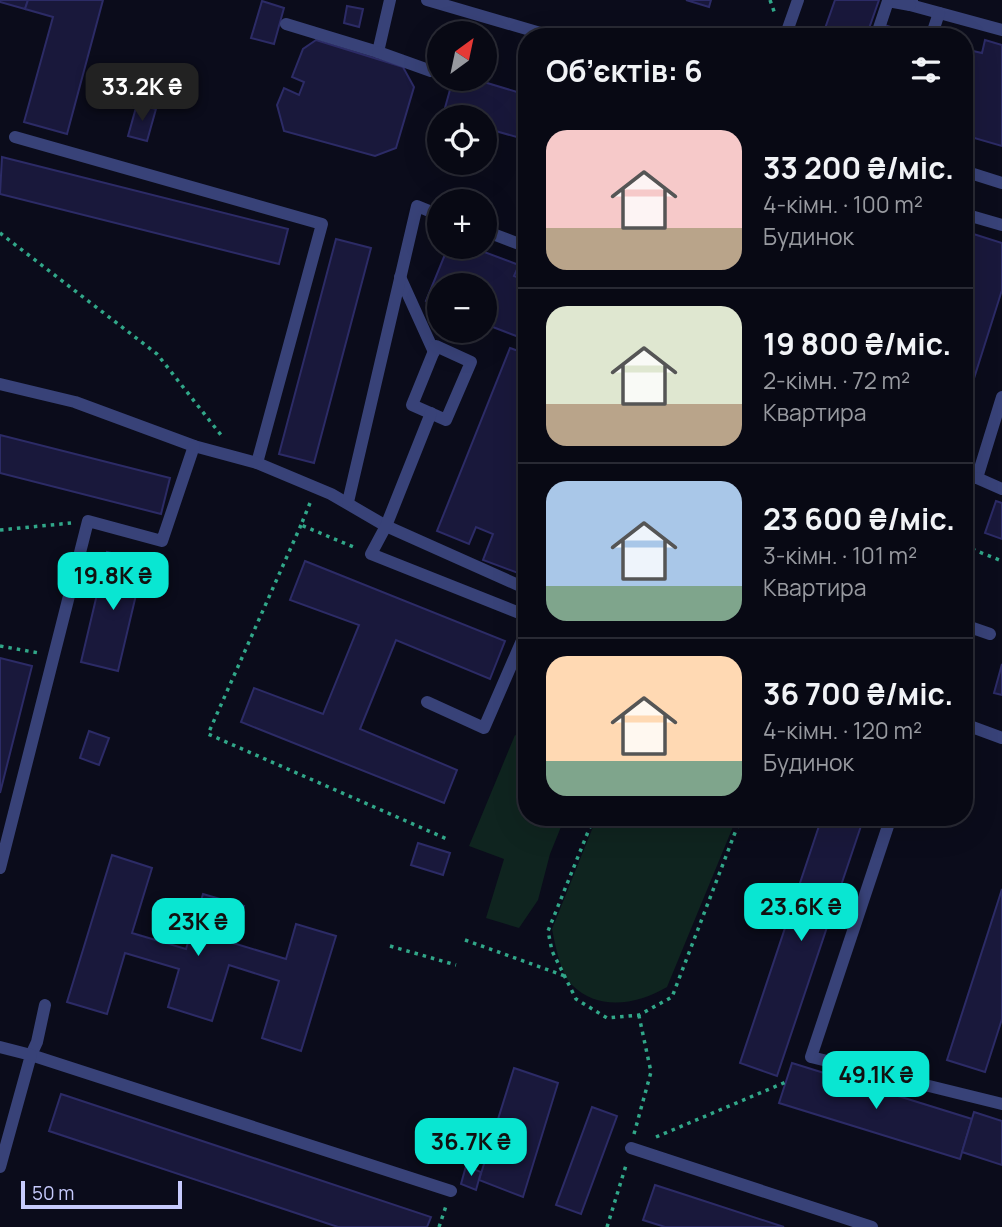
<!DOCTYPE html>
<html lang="uk">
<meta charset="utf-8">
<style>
body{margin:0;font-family:Manrope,sans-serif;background:#161722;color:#f1f3f6;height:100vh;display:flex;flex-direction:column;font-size:26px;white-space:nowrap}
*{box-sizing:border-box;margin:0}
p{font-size:23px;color:#989aa0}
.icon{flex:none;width:38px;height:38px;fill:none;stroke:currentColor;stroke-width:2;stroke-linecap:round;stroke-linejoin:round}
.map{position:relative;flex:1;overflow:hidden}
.details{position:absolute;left:518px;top:28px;width:455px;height:798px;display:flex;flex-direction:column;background:#080914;border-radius:28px;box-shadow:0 7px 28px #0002,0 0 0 2px #292a34}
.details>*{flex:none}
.needle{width:46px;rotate:33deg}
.buttons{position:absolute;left:427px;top:21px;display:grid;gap:14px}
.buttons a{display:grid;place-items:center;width:70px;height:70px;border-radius:50%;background:#080914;box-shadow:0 7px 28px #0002,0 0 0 2px #292a34;font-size:35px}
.scale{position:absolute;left:21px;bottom:18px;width:161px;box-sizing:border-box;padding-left:7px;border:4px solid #c7cbfd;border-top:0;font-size:19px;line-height:24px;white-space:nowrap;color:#c7cbfd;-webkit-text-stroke:5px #0b0c1b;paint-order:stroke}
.price{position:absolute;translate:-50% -60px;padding:0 16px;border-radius:14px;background:#09e6d2;color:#111;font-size:23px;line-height:46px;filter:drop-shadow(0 2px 4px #0008)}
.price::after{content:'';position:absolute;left:50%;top:42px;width:21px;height:16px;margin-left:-10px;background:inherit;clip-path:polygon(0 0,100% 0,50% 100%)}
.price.active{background:#222;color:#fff}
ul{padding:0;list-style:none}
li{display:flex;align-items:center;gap:21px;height:175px;padding:0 28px}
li+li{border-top:2px solid #292a34}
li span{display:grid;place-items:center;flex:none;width:196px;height:140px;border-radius:21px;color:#555}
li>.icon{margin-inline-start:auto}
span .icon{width:84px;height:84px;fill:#fffc;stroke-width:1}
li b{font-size:30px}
h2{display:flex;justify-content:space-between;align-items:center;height:84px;padding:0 28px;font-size:30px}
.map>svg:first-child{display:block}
.green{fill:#0f241f}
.building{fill:#19183b;stroke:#2c2b66;stroke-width:2}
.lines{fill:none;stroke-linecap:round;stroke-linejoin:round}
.path{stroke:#31a789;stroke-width:3.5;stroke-dasharray:3.5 5;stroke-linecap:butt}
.service{stroke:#384278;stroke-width:12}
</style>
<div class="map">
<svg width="1002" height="1227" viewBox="0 0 1002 1227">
<rect width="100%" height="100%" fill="#0b0c1b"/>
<g class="green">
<path d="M515 735 527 740V817H565L550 854 538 900 519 928 486 918 504 859 469 846Z"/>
<path d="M597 817H737L667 987C638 1004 599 1012 572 985 561 975 555 944 552 929Z"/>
</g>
<g class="building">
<path d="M0 0H28L25 9 0 2Z"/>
<path d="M28 0H103L67 134 24 122 53 17 25 9Z"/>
<path d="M686 0H711L709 7Z"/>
<path d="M835 0H879L866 37H822Z"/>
<path d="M262 1 284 8 274 44 251 38Z"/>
<path d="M347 6 363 9 359 27 344 23Z"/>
<path d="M881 24 919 36V37H877Z"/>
<path d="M316 40 403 67 414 87 396 148 375 156 284 131 277 105 284 88 299 95 304 82 292 77 303 49Z"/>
<path d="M985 40 1002 45V146L964 135V49L982 53Z"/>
<path d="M453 79H474L527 95V140L492 130 489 140 485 138V117H451L443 115Z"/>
<path d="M137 104 156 109 147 141 128 136Z"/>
<path d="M2 157 288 229 279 264 0 194Z"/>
<path d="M964 231 1002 243V290L964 410V301L971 278 964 276Z"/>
<path d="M336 239 371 248 314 463 279 454Z"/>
<path d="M448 247H471L519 265 514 276 527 281V331L524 339 485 324V285H439V306L426 301Z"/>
<path d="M510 348 527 354V559L521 574 483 560 493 534 476 527 469 544 437 531Z"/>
<path d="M0 435 170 478 161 514 0 473Z"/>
<path d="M996 501 1002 503V539L985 533Z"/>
<path d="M107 552 144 561 118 671 81 662Z"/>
<path d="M305 561 505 641 490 679 396 640 360 729 457 770 444 803 241 722 254 688 323 714 359 625 290 600Z"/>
<path d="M0 658 32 666 0 793Z"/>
<path d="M1002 664V695L994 693Z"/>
<path d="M89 731 109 738 99 765 80 758Z"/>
<path d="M822 817H864L777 1076 740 1063Z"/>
<path d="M418 843 450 853 443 875 411 865Z"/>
<path d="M112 855 152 868 132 933 186 949 203 894 244 906 233 943 286 959 296 924 336 936 301 1051 262 1038 279 981 229 965 212 1021 168 1007 179 969 125 953 107 1014 67 1002Z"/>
<path d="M1002 889V1019L985 1072 947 1060Z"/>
<path d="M792 1063 972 1119 960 1159 779 1103Z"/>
<path d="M514 1068 558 1083 523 1197 479 1180Z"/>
<path d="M61 1094 431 1217 427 1227H338L49 1131Z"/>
<path d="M592 1107 617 1116 581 1214 556 1205Z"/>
<path d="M974 1112 1002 1121V1165L962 1152Z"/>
<path d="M466 1166 481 1172 476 1190 461 1184Z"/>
<path d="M655 1185 689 1196 784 1227H665L643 1220Z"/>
</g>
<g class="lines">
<g class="path">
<path d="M770 0 775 14"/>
<path d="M0 233 157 354 221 435"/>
<path d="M310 503 301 525 356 548"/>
<path d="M301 525 208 734 447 839"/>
<path d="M0 530 71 523"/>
<path d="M964 546 1002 561"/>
<path d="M0 646 39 653"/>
<path d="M964 656 974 647"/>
<path d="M594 817 548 931 552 951 576 999 607 1018 639 1015 672 997 741 817"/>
<path d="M465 940 565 976"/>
<path d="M390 946 456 965"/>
<path d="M634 1134 651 1072 639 1016"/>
<path d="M656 1137 786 1082"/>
<path d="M439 1227 446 1206"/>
<path d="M607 1227 627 1162"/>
</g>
<g class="service">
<path d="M427 0 554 37"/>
<path d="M912 0 910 5 1002 30"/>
<path d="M286 24 378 52 390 0"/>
<path d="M785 37 798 0"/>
<path d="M876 37 888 1 910 5"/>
<path d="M931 37 939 13"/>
<path d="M378 52 431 71"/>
<path d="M15 137 322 224 257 463"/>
<path d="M964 171 1002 183"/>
<path d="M964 214 1002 225"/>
<path d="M485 231 527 247"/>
<path d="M400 277 434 352"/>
<path d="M436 346 471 362 446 420 412 405Z"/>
<path d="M0 384 75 402 194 446 257 463 331 494 386 526 527 589"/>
<path d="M431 413 386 526 371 554 527 616"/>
<path d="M964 474 977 478 1002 397"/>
<path d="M977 478 1002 489"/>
<path d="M348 502 417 206 439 215"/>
<path d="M964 625 990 634"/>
<path d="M427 702 484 728 527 629"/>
<path d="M964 724 1002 738"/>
<path d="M891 817 811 1057 1002 1104"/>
<path d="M0 868 88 521 162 541 194 446"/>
<path d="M45 1005 37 1042 31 1055 451 1191"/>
<path d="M0 1047 31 1055 0 1167"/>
<path d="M631 1148 872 1227"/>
</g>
</g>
</svg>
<div class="buttons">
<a><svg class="needle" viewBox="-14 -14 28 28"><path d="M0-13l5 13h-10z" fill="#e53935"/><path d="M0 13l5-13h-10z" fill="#989aa0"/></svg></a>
<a><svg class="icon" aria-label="locate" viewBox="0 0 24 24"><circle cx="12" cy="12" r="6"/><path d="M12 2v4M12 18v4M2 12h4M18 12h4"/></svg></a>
<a>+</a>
<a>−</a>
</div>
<div class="scale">50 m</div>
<b class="price active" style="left:142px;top:123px">33.2K ₴</b>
<b class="price" style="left:113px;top:612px">19.8K ₴</b>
<b class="price" style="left:801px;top:943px">23.6K ₴</b>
<b class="price" style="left:198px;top:958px">23K ₴</b>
<b class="price" style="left:876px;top:1111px">49.1K ₴</b>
<b class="price" style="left:471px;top:1178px">36.7K ₴</b>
<section class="details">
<h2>Об’єктів: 6<svg class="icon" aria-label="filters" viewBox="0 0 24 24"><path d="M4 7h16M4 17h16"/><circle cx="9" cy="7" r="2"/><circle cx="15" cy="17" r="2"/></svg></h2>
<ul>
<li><span style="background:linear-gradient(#f6c9c9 70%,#b9a48a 0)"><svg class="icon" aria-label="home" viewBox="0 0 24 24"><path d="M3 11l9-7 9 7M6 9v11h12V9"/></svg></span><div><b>33 200 ₴/міс.</b><p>4-кімн. · 100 m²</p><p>Будинок</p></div></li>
<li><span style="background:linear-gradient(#dfe7d0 70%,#b9a48a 0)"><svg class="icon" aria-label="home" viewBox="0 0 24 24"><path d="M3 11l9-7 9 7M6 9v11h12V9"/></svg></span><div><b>19 800 ₴/міс.</b><p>2-кімн. · 72 m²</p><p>Квартира</p></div></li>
<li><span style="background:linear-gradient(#a9c7e8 75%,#7fa58c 0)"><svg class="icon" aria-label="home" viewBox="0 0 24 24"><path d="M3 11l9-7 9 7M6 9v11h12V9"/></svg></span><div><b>23 600 ₴/міс.</b><p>3-кімн. · 101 m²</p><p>Квартира</p></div></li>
<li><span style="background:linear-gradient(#ffd9b3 75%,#7fa58c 0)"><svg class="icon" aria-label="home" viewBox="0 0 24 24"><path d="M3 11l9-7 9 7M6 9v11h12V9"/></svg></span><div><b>36 700 ₴/міс.</b><p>4-кімн. · 120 m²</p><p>Будинок</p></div></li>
</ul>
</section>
</div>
